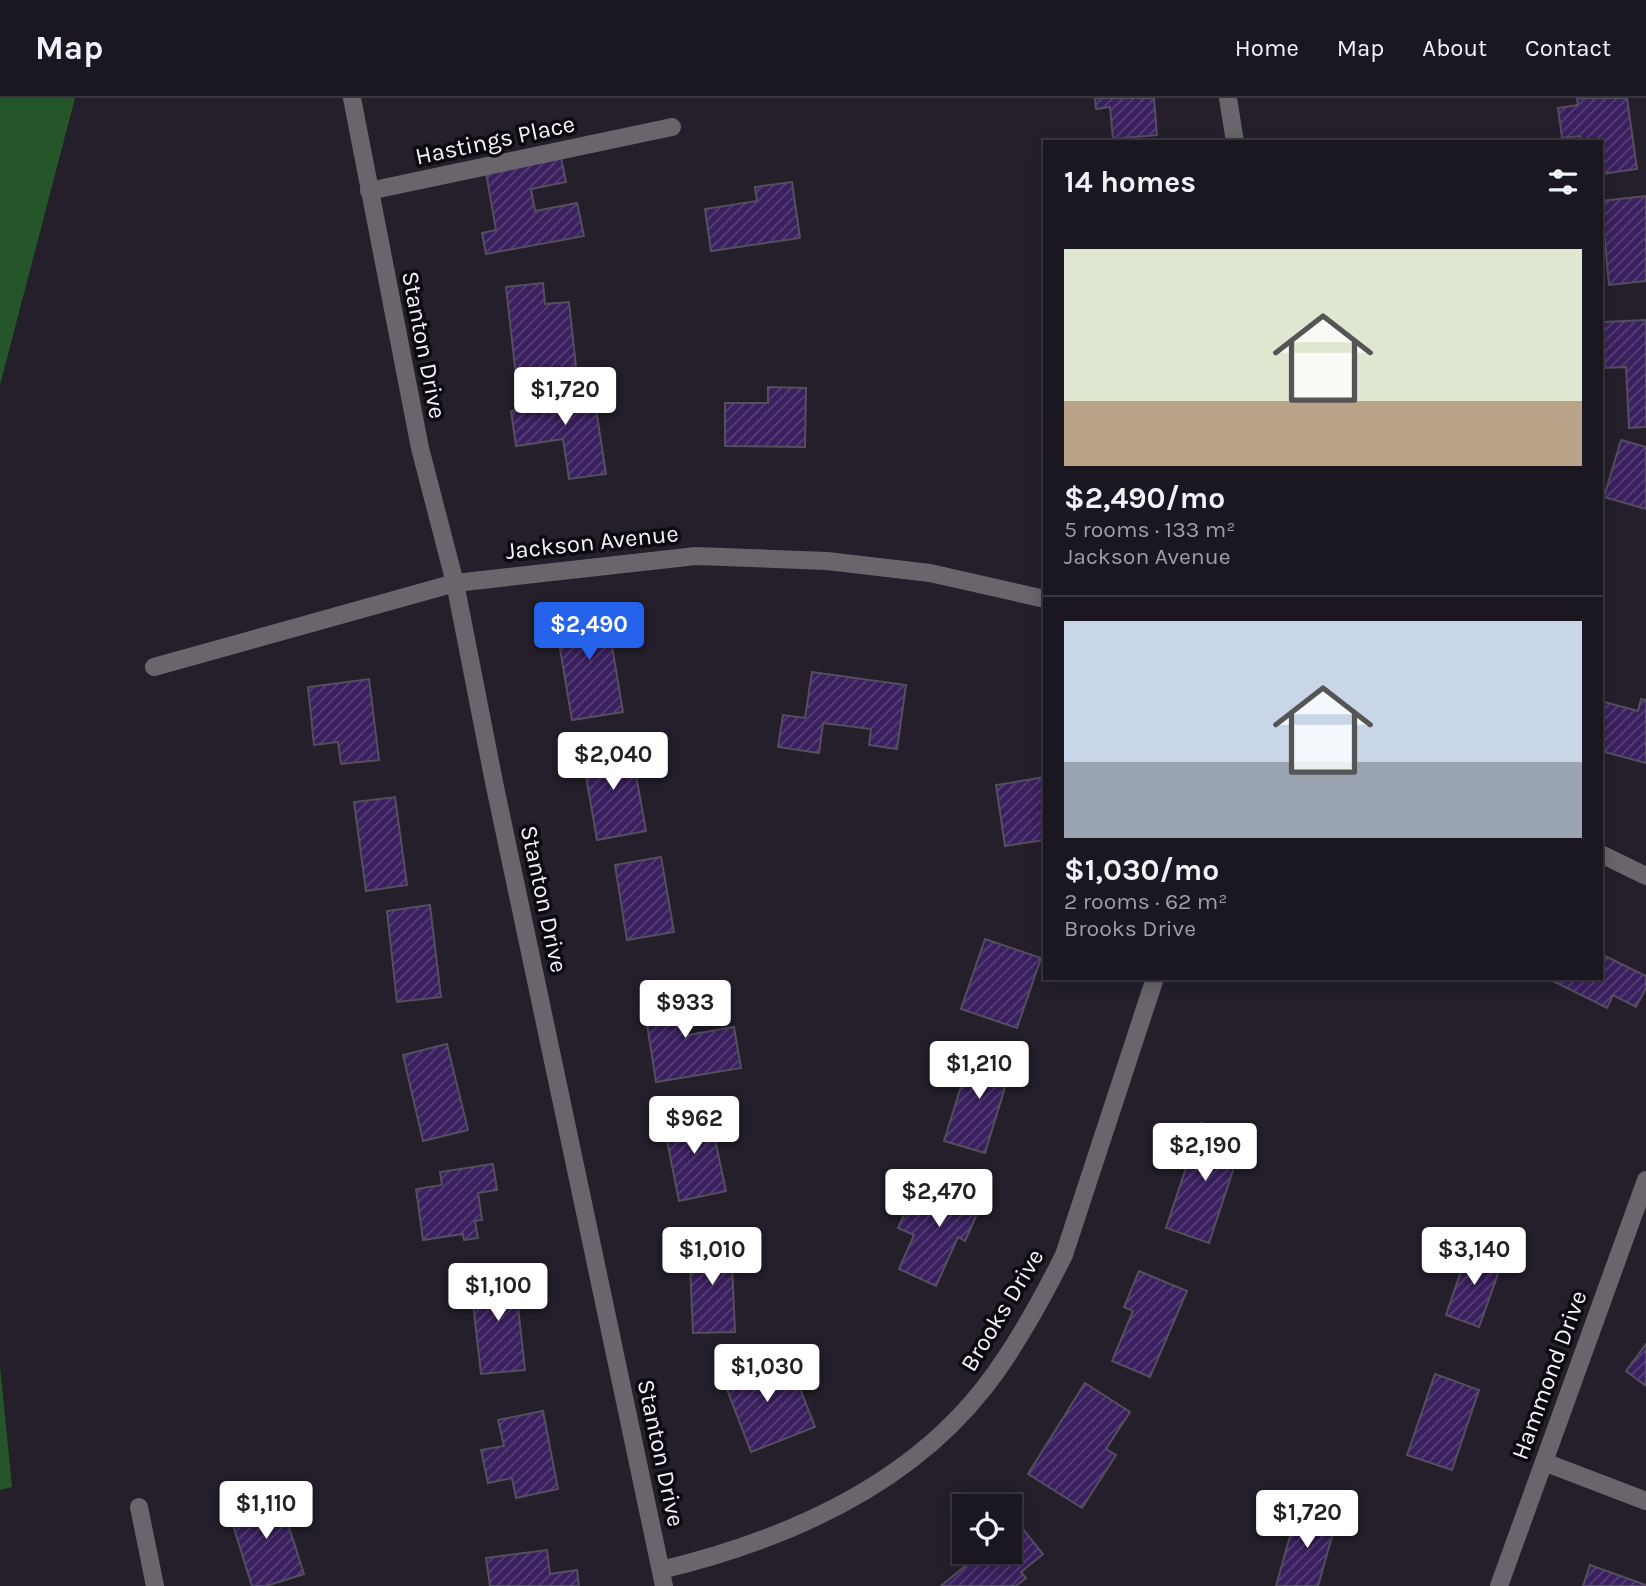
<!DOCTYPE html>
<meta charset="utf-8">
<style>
body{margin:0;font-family:Karla,sans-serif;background:#242029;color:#f1f3f6;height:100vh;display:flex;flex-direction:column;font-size:26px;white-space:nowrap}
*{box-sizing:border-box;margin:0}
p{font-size:23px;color:#a09fa5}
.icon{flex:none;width:38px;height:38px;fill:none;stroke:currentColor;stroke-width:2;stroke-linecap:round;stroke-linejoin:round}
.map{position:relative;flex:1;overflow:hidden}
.details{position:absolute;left:1043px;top:42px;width:560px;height:840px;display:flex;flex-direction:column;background:#1b1720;border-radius:0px;box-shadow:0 4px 18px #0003,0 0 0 2px #39363e}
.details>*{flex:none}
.fabs{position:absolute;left:952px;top:1396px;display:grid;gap:14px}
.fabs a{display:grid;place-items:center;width:70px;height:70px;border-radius:0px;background:#1b1720;box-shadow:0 4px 18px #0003,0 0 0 2px #39363e;font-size:35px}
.price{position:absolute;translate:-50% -60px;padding:0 16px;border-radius:7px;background:#fff;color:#222;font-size:23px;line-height:46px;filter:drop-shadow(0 2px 4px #0008)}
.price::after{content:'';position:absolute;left:50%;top:42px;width:21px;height:16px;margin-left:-10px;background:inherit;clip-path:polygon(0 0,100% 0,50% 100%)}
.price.selected{background:#2563eb;color:#fff}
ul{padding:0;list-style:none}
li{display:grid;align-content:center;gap:14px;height:371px;padding:0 21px}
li+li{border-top:2px solid #39363e}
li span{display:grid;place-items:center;height:217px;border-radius:0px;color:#555}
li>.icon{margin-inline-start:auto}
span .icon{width:126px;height:126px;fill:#fffc;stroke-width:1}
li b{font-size:30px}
h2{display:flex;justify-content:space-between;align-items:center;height:84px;padding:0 21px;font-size:30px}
header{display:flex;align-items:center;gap:42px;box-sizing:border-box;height:98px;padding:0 35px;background:#1b1720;border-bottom:2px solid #39363e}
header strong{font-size:33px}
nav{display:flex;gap:38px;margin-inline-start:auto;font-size:24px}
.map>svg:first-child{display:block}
.park{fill:#255629}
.building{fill:url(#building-hatch);stroke:#544f5d;stroke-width:2}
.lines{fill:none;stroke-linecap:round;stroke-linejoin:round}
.minor{stroke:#69656a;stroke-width:18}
.labels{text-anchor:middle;stroke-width:7;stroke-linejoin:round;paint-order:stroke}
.street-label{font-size:24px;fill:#f5f2fa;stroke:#0c0a0f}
</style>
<header>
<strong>Map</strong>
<nav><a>Home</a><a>Map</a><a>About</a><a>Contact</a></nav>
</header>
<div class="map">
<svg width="1646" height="1488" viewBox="0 0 1646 1488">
<defs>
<pattern id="building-hatch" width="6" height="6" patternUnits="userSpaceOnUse" patternTransform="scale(1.75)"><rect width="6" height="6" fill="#3a205f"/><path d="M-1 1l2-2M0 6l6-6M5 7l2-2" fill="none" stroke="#574177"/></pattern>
</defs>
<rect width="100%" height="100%" fill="#241f2b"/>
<g class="park">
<path d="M0 0H75L0 287Z"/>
<path d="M0 1268 12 1389 0 1392Z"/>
</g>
<g class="building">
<path d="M1095 0H1154L1157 37 1113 41 1110 9 1096 11Z"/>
<path d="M1577 0H1627L1637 71 1601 76V44H1581L1580 38 1562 40 1558 10 1578 7Z"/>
<path d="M560 55 566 84 531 91 535 113 577 105 584 138 486 156 482 135 496 132 485 69Z"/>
<path d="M792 84 800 140 711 153 705 111 757 103 755 89Z"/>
<path d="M1646 98V183L1609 187 1601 103Z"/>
<path d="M543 185 545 206 569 204 578 287 559 289 558 273 516 278 506 189Z"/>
<path d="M1646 222V329L1629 330 1626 269 1605 270 1603 224Z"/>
<path d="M592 285 606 376 569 381 563 341 516 348 511 313 540 308 538 293Z"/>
<path d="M768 289 806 290 805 349 725 348V305H768Z"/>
<path d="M1621 342 1646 349V411L1604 399Z"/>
<path d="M605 506 623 614 572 622 554 515Z"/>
<path d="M812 574 906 587 897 651 869 647 871 631 823 625 819 655 778 649 783 617 805 620Z"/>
<path d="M369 581 379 662 341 666 338 644 314 647 308 589Z"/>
<path d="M1641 601 1646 602V665L1601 653V603L1638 613Z"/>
<path d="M617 643 620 662 633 660 646 733 597 742 581 649Z"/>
<path d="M1045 679V742L1005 748 996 687Z"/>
<path d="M395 699 407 787 366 793 354 704Z"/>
<path d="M661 759 674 834 627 842 615 767Z"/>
<path d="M430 807 441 899 397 904 387 813Z"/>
<path d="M985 841 1041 860 1017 930 961 911Z"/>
<path d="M1601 856 1646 878V890L1636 909 1613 897 1607 910 1547 880H1601Z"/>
<path d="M681 887 688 937 734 929 741 970 656 984 642 894Z"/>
<path d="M447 946 468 1032 423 1043 403 957Z"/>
<path d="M973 950 1013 963 985 1055 944 1043Z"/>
<path d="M709 1013 726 1093 679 1103 663 1022Z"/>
<path d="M1201 1025 1244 1039 1209 1145 1166 1130Z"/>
<path d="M493 1066 497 1092 478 1095 482 1122 475 1123 478 1140 464 1142 463 1136 423 1142 416 1091 442 1087 440 1074Z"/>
<path d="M943 1078 985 1098 965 1143 958 1139 936 1188 899 1171 914 1137 898 1130 909 1106 927 1114Z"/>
<path d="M731 1143 735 1234 693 1235 689 1145Z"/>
<path d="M1469 1150 1503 1162 1479 1229 1446 1217Z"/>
<path d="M514 1173 525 1272 481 1276 470 1179Z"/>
<path d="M1139 1173 1187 1193 1150 1279 1112 1263 1133 1213 1124 1209Z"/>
<path d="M1646 1246V1288L1626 1273Z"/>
<path d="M757 1259 765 1280 792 1270 815 1329 751 1354 720 1273Z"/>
<path d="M1435 1276 1479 1292 1452 1372 1407 1357Z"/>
<path d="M1085 1285 1130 1314 1106 1351 1116 1357 1082 1410 1028 1376Z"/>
<path d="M543 1313 558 1391 516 1400 512 1380 488 1385 481 1352 504 1348 498 1322Z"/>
<path d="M278 1395 304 1476 266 1488H252L228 1411Z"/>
<path d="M1298 1410 1337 1421 1318 1488H1276Z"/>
<path d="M1018 1425 1043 1456 1021 1474 1026 1480 1016 1488H941L982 1454H1010V1432Z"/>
<path d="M547 1452 550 1476 577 1472 579 1488H490L486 1460Z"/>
<path d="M1590 1467 1646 1487V1488H1583Z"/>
</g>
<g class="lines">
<g class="minor">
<path d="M352 0 420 350 455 485 494 684 664 1488"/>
<path d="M1228 0 1235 44"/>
<path d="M369 93 672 29"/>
<path d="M154 569 455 485 696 458 827 463 930 475 1045 501"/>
<path d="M1601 756 1646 778"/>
<path d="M1544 1364 1646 1403"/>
<path d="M139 1409 155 1488"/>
<path d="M661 1472C782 1443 905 1391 984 1290 1016 1249 1041 1203 1064 1157L1155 880"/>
<path d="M1499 1488 1646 1082"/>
</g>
</g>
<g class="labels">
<g class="street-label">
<text transform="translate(495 42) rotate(-12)" y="8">Hastings Place</text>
<text transform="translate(424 247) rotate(79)" y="8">Stanton Drive</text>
<text transform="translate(592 444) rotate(-6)" y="8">Jackson Avenue</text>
<text transform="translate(544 801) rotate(78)" y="8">Stanton Drive</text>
<text transform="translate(1002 1212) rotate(-59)" y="8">Brooks Drive</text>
<text transform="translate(1549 1277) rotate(-70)" y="8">Hammond Drive</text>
<text transform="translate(661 1355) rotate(78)" y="8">Stanton Drive</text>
</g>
</g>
</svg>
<div class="fabs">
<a><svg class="icon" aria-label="locate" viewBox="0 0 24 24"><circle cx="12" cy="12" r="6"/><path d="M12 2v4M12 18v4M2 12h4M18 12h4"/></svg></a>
</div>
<b class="price" style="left:565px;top:329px">$1,720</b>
<b class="price selected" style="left:589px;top:564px">$2,490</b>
<b class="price" style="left:613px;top:694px">$2,040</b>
<b class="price" style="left:685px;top:942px">$933</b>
<b class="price" style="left:979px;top:1003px">$1,210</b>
<b class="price" style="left:694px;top:1058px">$962</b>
<b class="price" style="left:1205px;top:1085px">$2,190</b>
<b class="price" style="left:939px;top:1131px">$2,470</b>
<b class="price" style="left:712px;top:1189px">$1,010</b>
<b class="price" style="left:1474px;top:1189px">$3,140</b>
<b class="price" style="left:498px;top:1225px">$1,100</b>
<b class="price" style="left:767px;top:1306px">$1,030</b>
<b class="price" style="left:266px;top:1443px">$1,110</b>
<b class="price" style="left:1307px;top:1452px">$1,720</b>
<section class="details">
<h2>14 homes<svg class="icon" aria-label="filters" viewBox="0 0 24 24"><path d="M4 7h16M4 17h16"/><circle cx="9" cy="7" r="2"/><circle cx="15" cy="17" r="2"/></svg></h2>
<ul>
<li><span style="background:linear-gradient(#dfe7d0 70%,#b9a48a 0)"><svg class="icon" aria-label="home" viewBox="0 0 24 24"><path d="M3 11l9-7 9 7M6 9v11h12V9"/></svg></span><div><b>$2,490/mo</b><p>5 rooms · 133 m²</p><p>Jackson Avenue</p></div></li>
<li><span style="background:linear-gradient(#c9d6e8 65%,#9aa5b1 0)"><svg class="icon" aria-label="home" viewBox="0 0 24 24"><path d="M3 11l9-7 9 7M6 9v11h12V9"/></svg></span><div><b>$1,030/mo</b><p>2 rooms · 62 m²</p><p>Brooks Drive</p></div></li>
</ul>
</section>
</div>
